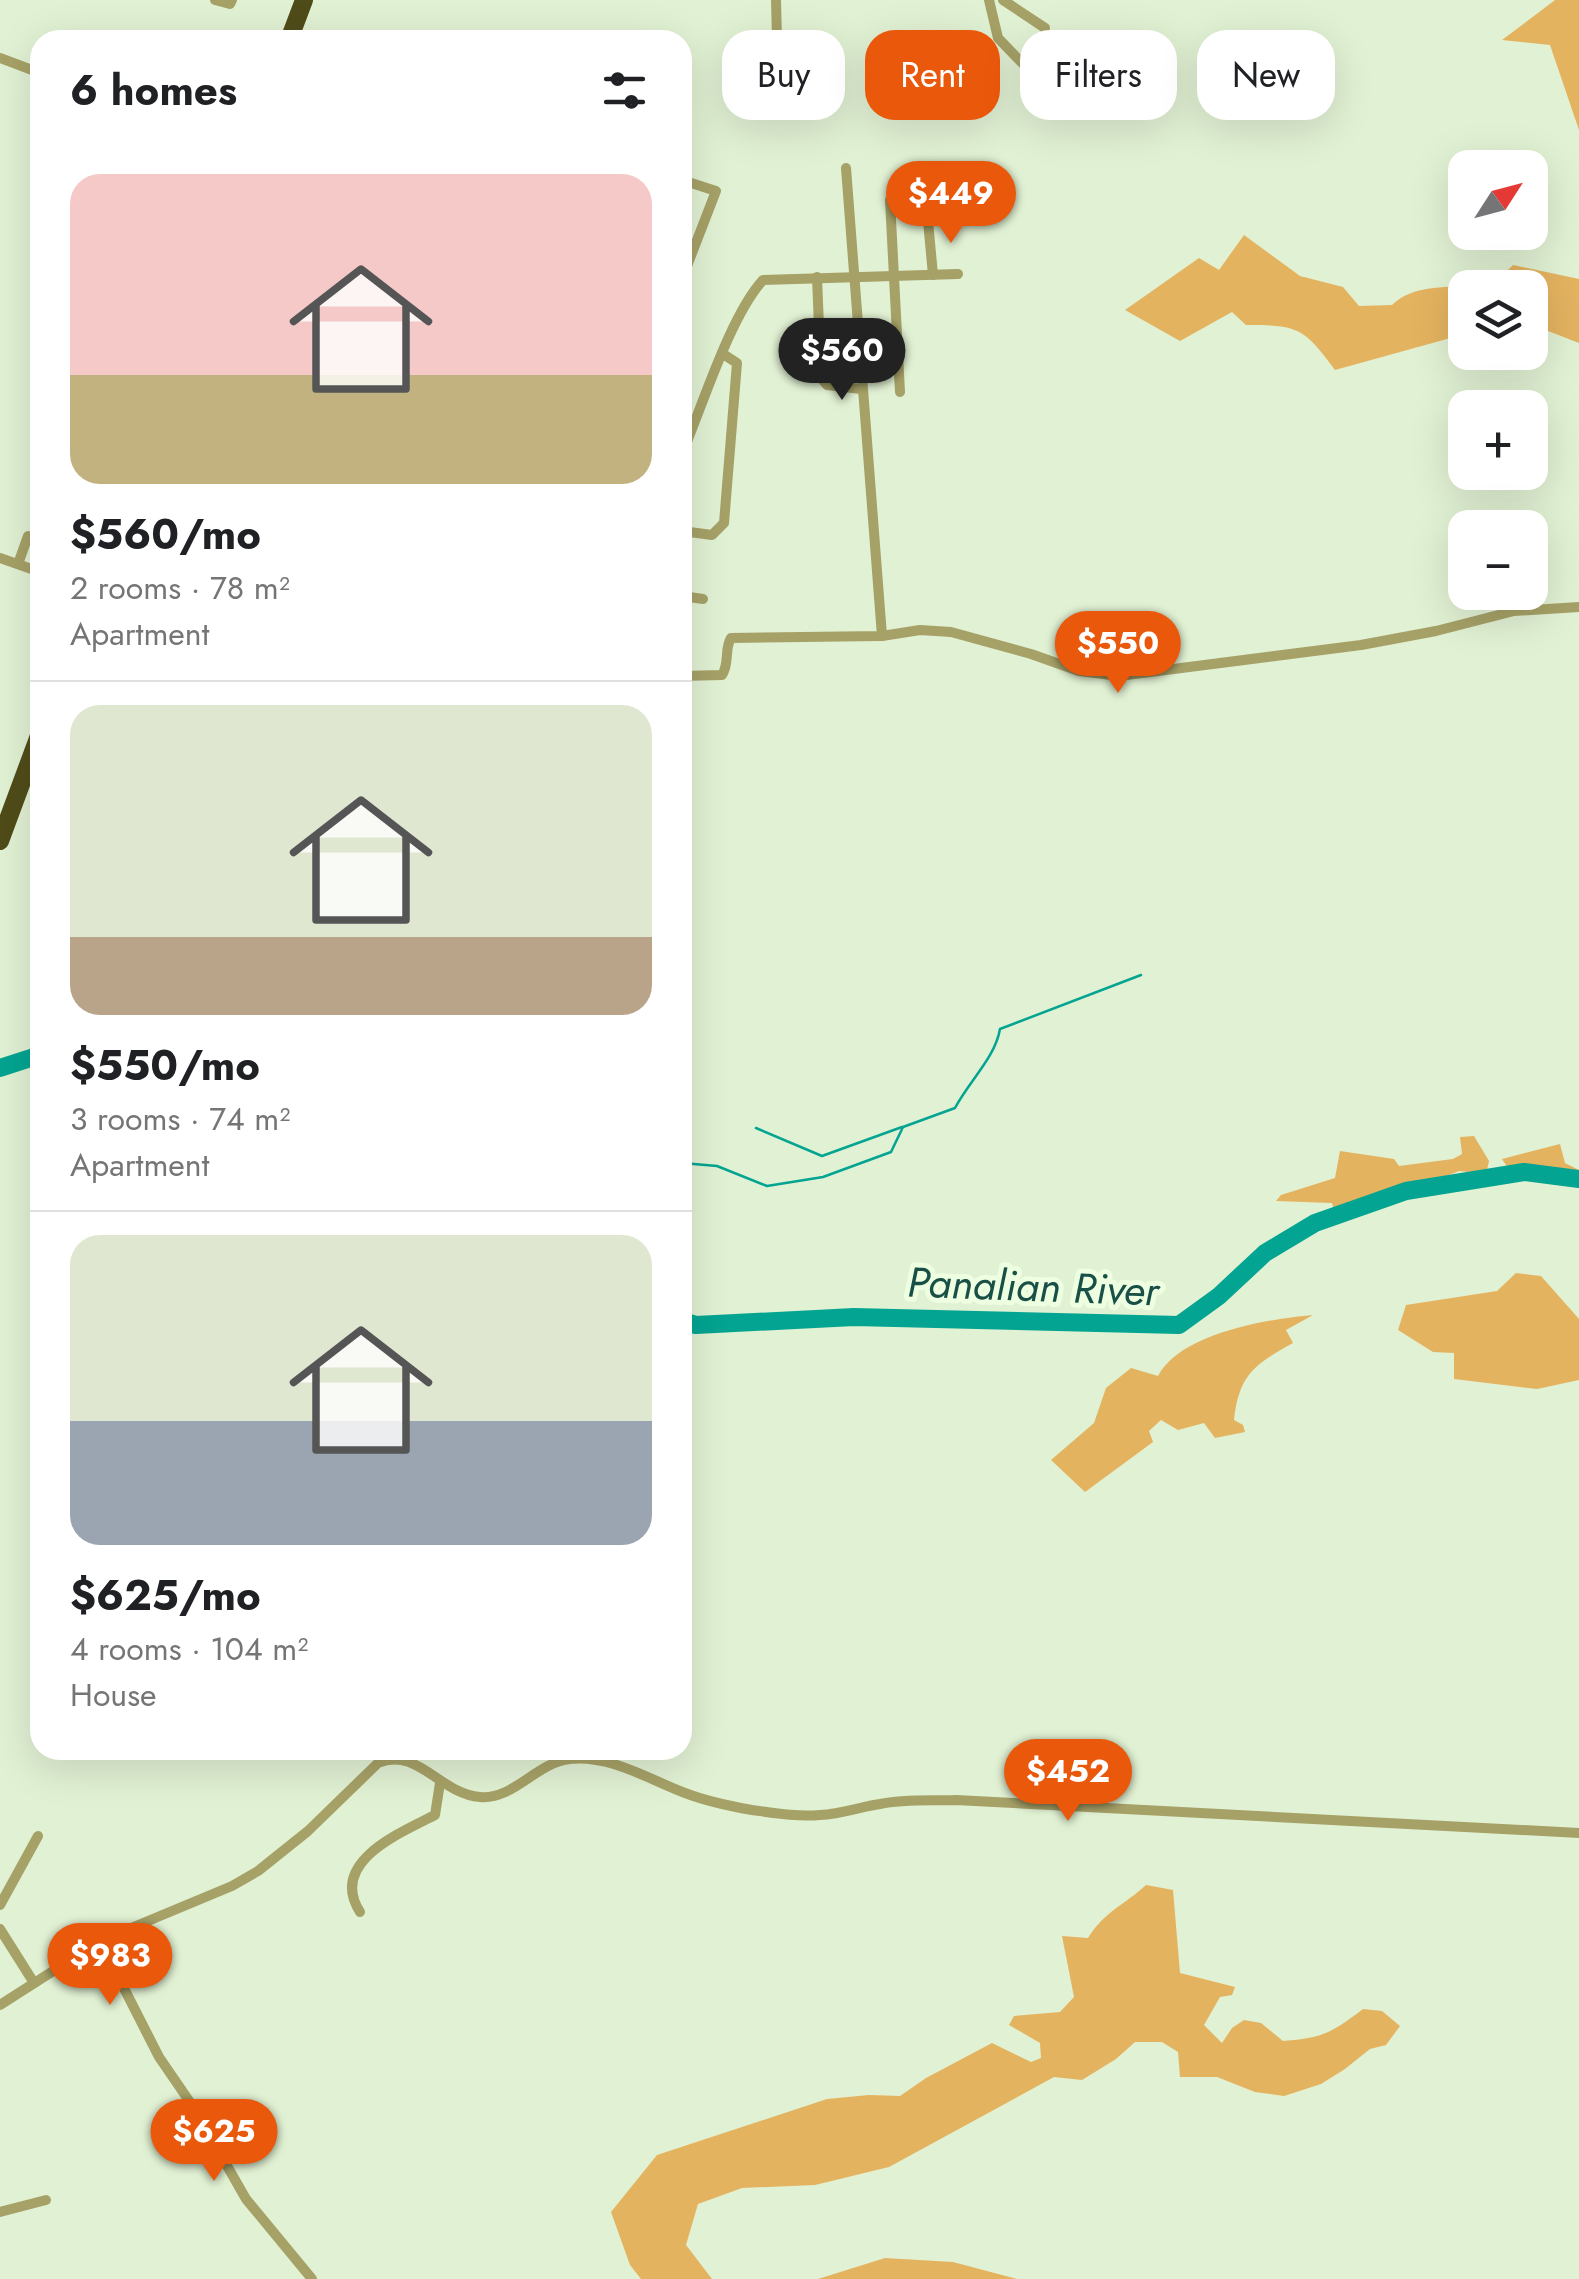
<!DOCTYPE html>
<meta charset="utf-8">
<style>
body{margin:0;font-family:Jost,sans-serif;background:#f2f2f2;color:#202124;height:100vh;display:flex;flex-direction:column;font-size:38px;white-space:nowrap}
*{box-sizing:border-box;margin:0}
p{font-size:32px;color:#757577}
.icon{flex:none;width:55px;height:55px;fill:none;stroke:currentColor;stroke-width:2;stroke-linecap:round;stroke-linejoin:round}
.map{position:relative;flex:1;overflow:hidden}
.sheet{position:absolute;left:30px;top:30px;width:662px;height:1730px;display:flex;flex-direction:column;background:#fff;border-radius:30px;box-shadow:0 10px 40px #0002}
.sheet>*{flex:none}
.top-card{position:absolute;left:722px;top:30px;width:705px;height:90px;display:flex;gap:20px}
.needle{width:65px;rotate:54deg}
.buttons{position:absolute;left:1448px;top:150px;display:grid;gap:20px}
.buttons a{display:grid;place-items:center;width:100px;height:100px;border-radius:20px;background:#fff;box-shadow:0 10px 40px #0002;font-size:50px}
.price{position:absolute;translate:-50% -85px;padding:0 22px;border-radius:35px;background:#ea580c;color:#fff;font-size:32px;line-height:65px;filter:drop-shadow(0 2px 5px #0008)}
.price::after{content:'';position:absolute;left:50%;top:60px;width:30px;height:22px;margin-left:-15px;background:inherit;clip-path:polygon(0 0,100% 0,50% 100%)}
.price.active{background:#222;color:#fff}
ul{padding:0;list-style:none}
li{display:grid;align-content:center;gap:20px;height:530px;padding:0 40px}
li+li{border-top:2px solid #e0e0e0}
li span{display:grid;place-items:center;height:310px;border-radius:30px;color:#555}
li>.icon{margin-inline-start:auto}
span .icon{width:180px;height:180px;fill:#fffc;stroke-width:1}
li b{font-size:42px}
h2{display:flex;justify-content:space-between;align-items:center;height:120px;padding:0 40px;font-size:42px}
.tag{padding:0 35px;border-radius:30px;background:#fff;box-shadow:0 10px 40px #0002;font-size:35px;line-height:90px}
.tag.active{background:#ea580c;color:#fff}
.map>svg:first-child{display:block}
.forest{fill:#e4b360}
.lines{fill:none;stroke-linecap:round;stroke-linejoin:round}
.stream{stroke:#03a491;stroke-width:2.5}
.river{stroke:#03a491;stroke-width:18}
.street{stroke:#a6a167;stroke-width:10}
.highway{stroke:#504c19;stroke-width:18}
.labels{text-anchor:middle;stroke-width:10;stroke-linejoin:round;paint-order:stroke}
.water-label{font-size:42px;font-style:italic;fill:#184f46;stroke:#eefee0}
</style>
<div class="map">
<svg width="1579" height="2279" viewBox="0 0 1579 2279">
<rect width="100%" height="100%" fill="#e1f1d3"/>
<g class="forest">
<path d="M1555 0H1579V130L1550 45 1502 40Z"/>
<path d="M1244 235 1300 276 1343 287 1359 306 1392 305C1426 273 1478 301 1513 265L1579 279V343L1530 324V288H1465V334L1335 370C1304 328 1299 325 1246 325L1232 312 1180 341 1125 310 1199 258 1219 270Z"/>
<path d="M1474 1136 1489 1161 1486 1174 1459 1171 1404 1193 1357 1206 1337 1222 1332 1203 1276 1201 1281 1195 1335 1178 1340 1151 1394 1159 1399 1166 1453 1159 1462 1154 1460 1137Z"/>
<path d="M1560 1144 1565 1163 1579 1170V1177L1549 1173 1533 1179 1508 1168 1502 1159Z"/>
<path d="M1516 1273 1541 1276 1579 1319V1380L1537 1389 1454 1379V1353L1433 1352 1398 1330 1406 1305 1497 1291Z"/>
<path d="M1313 1315 1286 1330 1293 1343C1255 1364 1239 1374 1234 1420L1243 1425 1245 1432 1215 1438 1204 1423 1178 1430 1161 1420 1149 1431 1153 1442 1085 1492 1051 1460 1094 1423 1106 1388 1131 1368 1158 1376C1181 1333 1268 1319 1313 1315Z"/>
<path d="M1146 1885 1173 1890 1180 1973 1235 1987 1232 1995 1220 1997 1204 2025 1222 2043 1232 2028 1244 2020 1261 2023 1283 2041C1323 2038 1331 2033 1363 2009L1382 2011 1400 2026 1386 2045 1370 2049 1345 2069 1321 2084 1284 2096 1255 2092 1217 2077H1180L1178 2052 1162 2042H1135L1116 2059 1082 2080 1054 2077 889 2167 815 2185 742 2188 698 2204 686 2245 712 2279H641L630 2265 611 2212 657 2155 827 2099 869 2095 900 2096 926 2078 992 2043 1031 2062 1041 2058 1040 2043 1009 2025 1014 2016 1060 2012 1074 1997 1062 1936 1088 1938C1105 1911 1123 1906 1146 1885Z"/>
<path d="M885 2258 953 2262 1017 2279H818Z"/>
</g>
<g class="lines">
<g class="stream">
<path d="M756 1128 822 1156 902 1127"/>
<path d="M682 1163 717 1166 767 1186 823 1177 891 1152 903 1127 955 1108C969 1081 995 1058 1000 1029L1141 975"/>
</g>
<g class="river">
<path d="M0 1068 40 1055"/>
<path d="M682 1321 696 1325 854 1317 1179 1325 1219 1296 1265 1253 1315 1223 1406 1191 1524 1172 1579 1179"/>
</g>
<g class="street">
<path d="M215 0 230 4 232 0"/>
<path d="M776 0 777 39"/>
<path d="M989 0 998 38 1026 67"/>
<path d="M1003 0 1045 28"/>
<path d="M0 58 40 73"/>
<path d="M846 168 882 636"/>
<path d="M682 180 716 191 682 279"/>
<path d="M890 200 900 392"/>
<path d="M928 221 933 275"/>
<path d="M817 277 821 378 827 385 861 389"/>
<path d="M682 454C702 407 730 316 763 280L958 274"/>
<path d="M682 531 712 535 724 523 737 363 723 354"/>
<path d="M0 558 40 572"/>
<path d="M18 564 28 536"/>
<path d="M682 596 703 599"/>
<path d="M682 676 722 675C730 663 724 649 731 638L882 636 920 630 951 632 1031 654 1079 671 1119 676 1361 645 1436 631 1514 611 1579 607"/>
<path d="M0 1905 38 1836"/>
<path d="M360 1912C328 1862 400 1833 435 1815L440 1783"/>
<path d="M0 1929 34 1983"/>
<path d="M100 1941 159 2057 194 2108 246 2199 312 2279"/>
<path d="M0 2005 100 1941 232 1886 258 1871 308 1831 378 1763C417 1746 440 1794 480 1797 514 1800 537 1762 570 1759 611 1755 648 1779 685 1793 706 1801 729 1806 752 1810 774 1813 797 1817 820 1815 841 1814 860 1807 880 1804 905 1799 931 1801 956 1800L1579 1833"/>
<path d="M0 2212 46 2200"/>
</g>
<g class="highway">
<path d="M289 40 304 0"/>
<path d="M0 841 40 733"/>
</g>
</g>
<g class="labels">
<g class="water-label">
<text transform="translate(1033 1286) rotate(2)" y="15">Panalian River</text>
</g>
</g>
</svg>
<div class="buttons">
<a><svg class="needle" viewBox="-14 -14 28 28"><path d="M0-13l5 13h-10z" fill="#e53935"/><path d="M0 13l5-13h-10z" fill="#757577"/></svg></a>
<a><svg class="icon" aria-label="layers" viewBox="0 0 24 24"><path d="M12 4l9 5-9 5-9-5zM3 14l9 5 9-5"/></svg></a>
<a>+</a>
<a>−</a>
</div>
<b class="price" style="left:951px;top:246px">$449</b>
<b class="price active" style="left:842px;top:403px">$560</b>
<b class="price" style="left:1118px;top:696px">$550</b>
<b class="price" style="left:1068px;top:1824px">$452</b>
<b class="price" style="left:110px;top:2008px">$983</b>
<b class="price" style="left:214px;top:2184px">$625</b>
<div class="top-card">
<a class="tag">Buy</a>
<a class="tag active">Rent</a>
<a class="tag">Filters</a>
<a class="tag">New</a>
</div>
<section class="sheet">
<h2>6 homes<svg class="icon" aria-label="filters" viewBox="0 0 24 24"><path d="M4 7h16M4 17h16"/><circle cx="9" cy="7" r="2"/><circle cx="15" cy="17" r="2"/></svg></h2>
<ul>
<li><span style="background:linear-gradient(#f6c9c9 65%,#c2b280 0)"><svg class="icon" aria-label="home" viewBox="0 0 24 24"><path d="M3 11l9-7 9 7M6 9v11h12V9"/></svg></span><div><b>$560/mo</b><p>2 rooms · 78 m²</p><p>Apartment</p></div></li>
<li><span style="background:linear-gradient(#dfe7d0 75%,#b9a48a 0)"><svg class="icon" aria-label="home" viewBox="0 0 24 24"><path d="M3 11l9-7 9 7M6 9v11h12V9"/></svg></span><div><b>$550/mo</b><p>3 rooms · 74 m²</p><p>Apartment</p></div></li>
<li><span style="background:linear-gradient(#dfe7d0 60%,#9aa5b1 0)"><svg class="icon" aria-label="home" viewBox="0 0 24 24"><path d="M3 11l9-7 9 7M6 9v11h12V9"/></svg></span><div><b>$625/mo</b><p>4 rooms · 104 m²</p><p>House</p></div></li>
</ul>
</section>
</div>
